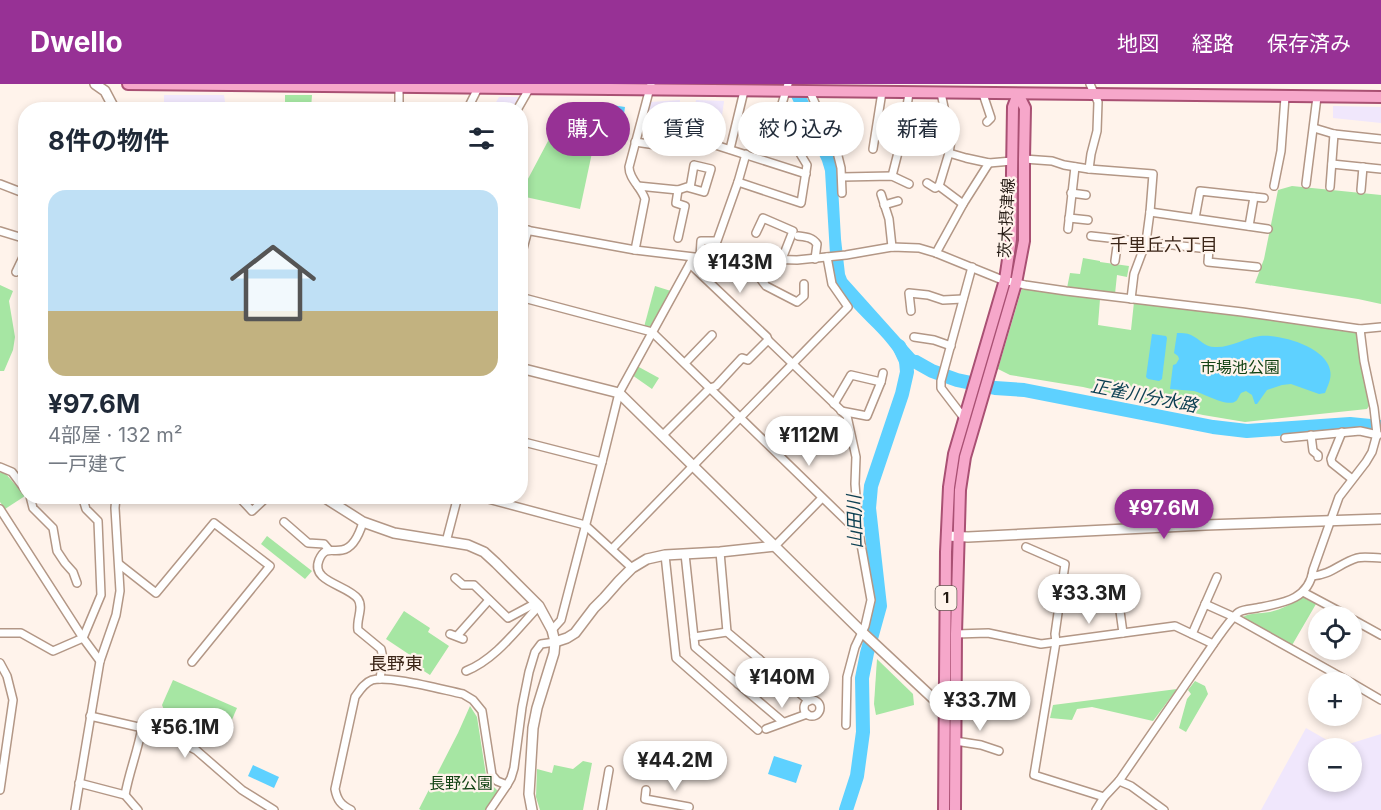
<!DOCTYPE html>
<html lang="ja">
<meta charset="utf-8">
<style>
body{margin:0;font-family:Inter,"Noto Sans JP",sans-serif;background:#f2f2f3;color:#1f2937;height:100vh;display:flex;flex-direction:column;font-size:22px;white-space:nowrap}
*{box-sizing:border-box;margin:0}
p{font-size:20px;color:#747a83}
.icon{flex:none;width:33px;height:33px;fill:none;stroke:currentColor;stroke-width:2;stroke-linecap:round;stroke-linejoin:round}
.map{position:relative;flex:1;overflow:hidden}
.details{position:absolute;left:18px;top:18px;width:510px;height:402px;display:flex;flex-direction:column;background:#fff;border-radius:24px;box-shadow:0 3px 9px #0003}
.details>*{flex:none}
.hud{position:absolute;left:546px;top:18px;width:570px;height:54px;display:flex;gap:12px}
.buttons{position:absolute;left:1308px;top:522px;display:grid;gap:12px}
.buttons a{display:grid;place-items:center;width:54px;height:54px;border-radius:50%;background:#fff;box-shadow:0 3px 9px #0003;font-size:30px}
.price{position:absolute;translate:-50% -51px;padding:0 14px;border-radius:21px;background:#fff;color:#222;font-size:20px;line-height:39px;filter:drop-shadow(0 2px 3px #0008)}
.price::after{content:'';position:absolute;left:50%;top:36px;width:18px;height:14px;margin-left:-9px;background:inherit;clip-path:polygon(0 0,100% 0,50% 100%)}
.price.on{background:#973195;color:#fff}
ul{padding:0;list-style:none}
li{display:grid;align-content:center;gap:12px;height:318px;padding:0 30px}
li span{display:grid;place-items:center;height:186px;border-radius:18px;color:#555}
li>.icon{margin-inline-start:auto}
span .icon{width:108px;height:108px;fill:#fffc;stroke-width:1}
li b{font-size:26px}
h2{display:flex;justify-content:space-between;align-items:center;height:72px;padding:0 30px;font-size:26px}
.chip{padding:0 21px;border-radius:27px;background:#fff;box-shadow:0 3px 9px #0003;font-size:21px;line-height:54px}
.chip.on{background:#973195;color:#fff}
header{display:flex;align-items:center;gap:36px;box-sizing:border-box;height:84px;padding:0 30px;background:#973195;color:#fff}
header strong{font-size:28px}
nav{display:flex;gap:33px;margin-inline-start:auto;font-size:21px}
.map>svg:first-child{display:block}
.commercial{fill:#f0e7fc;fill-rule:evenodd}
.green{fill:#a6e6a3}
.water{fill:#5ed1ff}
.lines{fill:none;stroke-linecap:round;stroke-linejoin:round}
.river{stroke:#5ed1ff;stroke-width:14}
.street-casing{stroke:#b39786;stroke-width:10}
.secondary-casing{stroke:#b39786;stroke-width:12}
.primary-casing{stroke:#a95073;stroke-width:14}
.street{stroke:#fff;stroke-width:7}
.secondary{stroke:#fff;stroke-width:9}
.primary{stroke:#f6a7ca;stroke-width:10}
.labels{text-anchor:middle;stroke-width:4.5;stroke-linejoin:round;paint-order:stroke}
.shield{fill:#fff3eb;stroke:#665b54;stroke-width:1.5}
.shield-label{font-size:15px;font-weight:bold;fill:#241a13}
.street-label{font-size:16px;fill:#241a13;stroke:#fff3eb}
.park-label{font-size:16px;fill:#134314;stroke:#fff3eb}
.neighbourhood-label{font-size:18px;fill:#3b2517;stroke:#fff3eb}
.water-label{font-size:18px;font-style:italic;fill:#0e4153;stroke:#fff3eb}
</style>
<header>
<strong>Dwello</strong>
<nav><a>地図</a><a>経路</a><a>保存済み</a></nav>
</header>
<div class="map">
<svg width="1381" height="726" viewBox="0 0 1381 726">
<rect width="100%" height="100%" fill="#fff3eb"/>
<g class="commercial">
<path d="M164 11H224L226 25H164Z"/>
<path d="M499 13H518L519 15 513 25H492Z"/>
<path d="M680 16 676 51 644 47 650 18Z"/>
<path d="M696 16 724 17 720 47 691 41Z"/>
<path d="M1333 22 1381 23V39L1333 34Z"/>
<path d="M1306 644 1339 663 1381 650V726H1261ZM1352 664V698H1318V664Z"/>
</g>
<g class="green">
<path d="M285 11H312L311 25H285Z"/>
<path d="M556 42 596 50 580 125 521 112V108Z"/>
<path d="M1292 102 1381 111V220L1358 215 1255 199 1264 175 1278 106Z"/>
<path d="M1083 174 1100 177V178L1129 182 1127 193 1117 191 1115 210 1067 204 1070 189 1080 190Z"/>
<path d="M0 201 13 207 9 217 15 253 13 266 4 287H0Z"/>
<path d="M655 202 671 207 650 244 644 243Z"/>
<path d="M1022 204 1100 215 1098 241 1131 246 1134 218 1247 231 1357 247 1370 320 1367 325 1245 338 1203 331 1083 303 1010 291 998 285Z"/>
<path d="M637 282 659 294 652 305 632 291Z"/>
<path d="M1 388 6 390 25 412 5 425 0 418V389Z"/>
<path d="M267 452 312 487 305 495 261 460Z"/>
<path d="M1302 513 1316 520 1291 563 1240 535C1248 528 1260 530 1270 528 1282 525 1292 520 1302 513Z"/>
<path d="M404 527 430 544 428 548 449 562 430 591 407 576 410 571 386 555Z"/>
<path d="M877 575 913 610 914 621 876 631 874 620Z"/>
<path d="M173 596 237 624 221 661 169 638 162 621Z"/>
<path d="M1195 597 1205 602 1208 610 1186 648 1179 644 1187 615 1191 610 1188 606Z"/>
<path d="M1177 605 1153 637 1092 623 1077 625 1072 636 1050 634 1053 621Z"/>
<path d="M470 622 477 633 486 691 491 700 498 707 486 726H421L419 725 458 649Z"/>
<path d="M583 677 592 679 583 726H540L536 713 537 685 552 689 554 681 573 685Z"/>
</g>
<g class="water">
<path d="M785 0H800L829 59 834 72 837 84 841 155 845 190 847 195 916 272 914 279 900 278C885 246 839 221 831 187L825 87 822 77Z"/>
<path d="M612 21 625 23 621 51 608 49Z"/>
<path d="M1177 249C1181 249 1187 249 1191 251 1200 255 1204 263 1215 263 1230 264 1245 254 1260 252 1280 250 1326 263 1330 286 1332 294 1328 301 1325 309L1319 310 1291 300 1282 301 1267 306 1257 320H1255L1252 311 1246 307 1241 309C1240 310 1237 317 1236 317 1228 324 1203 309 1194 307 1186 306 1178 306 1170 305L1173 281 1176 280 1179 275 1178 272 1174 269Z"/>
<path d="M1152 250 1166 252 1167 254 1162 295 1159 297 1148 295 1146 293Z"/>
<path d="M774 672 802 681 796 699 768 690Z"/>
<path d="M253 681 279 693 274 704 248 692Z"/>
</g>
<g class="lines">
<g class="river">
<path d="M906 277 916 278 932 287 957 296 995 304 1024 306 1213 343 1247 347 1350 340 1381 343"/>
<path d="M846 726 857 692 863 648 862 594 867 569 880 522 869 424 871 402 902 310 907 288 906 277 899 262"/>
</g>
<g class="street-casing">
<g id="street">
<path d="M810 8 837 68 841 84 842 109"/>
<path d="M983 10 991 34 987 38"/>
<path d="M399 26V3L400 0"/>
<path d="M467 26 478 4"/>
<path d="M517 26 529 5"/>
<path d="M1314 44 1334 50 1381 55"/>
<path d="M689 56 709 59 806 90"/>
<path d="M635 58 670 63"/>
<path d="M730 65 744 7"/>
<path d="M873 65 882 8"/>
<path d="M949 69 966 74 989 79 1012 77"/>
<path d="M1024 75 1052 77 1064 81 1089 85 1153 90 1150 128 1146 158 1134 190 1131 215"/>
<path d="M1332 80 1381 85"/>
<path d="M1089 85 1091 70 1097 47 1098 18 1090 0"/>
<path d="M892 92 903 49 909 9"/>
<path d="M842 93 892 92 909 100"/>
<path d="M738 98 746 70"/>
<path d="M927 99 935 104 939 102 963 120"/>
<path d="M0 100 26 110"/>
<path d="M1306 100 1317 13"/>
<path d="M638 102 678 106 687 103 690 104 694 81 711 85 704 108 690 104"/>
<path d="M939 102 949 69 953 44 952 38 945 28 941 9"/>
<path d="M1274 102 1281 67 1285 13"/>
<path d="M1330 103 1334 50"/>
<path d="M1361 106 1363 83"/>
<path d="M1071 109 1086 111"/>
<path d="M881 110 889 135 892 163"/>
<path d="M884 121 898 117"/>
<path d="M1150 128 1268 145"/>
<path d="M1069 134 1088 136"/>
<path d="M1195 134 1200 107 1264 114"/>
<path d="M1249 142 1254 113"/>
<path d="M520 145 635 166 694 173H700L797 176 846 171 892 163 919 164 936 169 1000 195 1025 201 1066 207 1242 228 1360 245 1381 243"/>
<path d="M1068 145 1075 83"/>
<path d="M0 147 26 155"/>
<path d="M756 149 763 134 793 147 782 175"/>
<path d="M798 152C806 153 812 153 817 160L815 175"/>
<path d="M1091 152 1209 165 1208 178 1257 183"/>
<path d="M678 154 685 122 676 119 678 106"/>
<path d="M635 166 645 115C641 103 629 95 629 83L651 0"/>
<path d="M936 169 963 120 989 79"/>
<path d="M700 173 701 157H717L738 98 801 119 807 81 778 33 788 0"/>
<path d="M752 174 753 185 766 202 797 218 804 212V200"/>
<path d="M520 176 528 146"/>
<path d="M1115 177 1118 155"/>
<path d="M690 180 767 253 768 256 847 332 856 373 855 400 859 449 871 516 865 542 855 563 847 593 846 641"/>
<path d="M16 188 26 167"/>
<path d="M520 213 652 248 859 449"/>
<path d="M911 227 909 209 928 211 943 216 963 215"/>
<path d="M914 253 934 256 951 262"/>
<path d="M685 279 712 251"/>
<path d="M834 320 851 291 881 298"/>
<path d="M841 327 867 332 881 298 883 289"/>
<path d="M964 334 941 304V297L972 183"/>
<path d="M1342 348 1331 375 1332 379 1352 395"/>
<path d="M663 351 710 304 716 302 742 274 748 276 768 256"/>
<path d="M1311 351 1313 367 1318 371V373"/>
<path d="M1285 354 1360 347 1378 351"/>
<path d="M520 357 602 378"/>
<path d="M0 383 12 388 26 407"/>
<path d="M30 412 33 424 53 444 57 467 65 479 73 488 77 499"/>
<path d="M238 412 252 427 268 412"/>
<path d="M477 412 585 441 632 484"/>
<path d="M0 425 83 554 100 577"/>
<path d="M284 438 308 459 324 460 329 466"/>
<path d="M363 438C360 448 354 464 342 466 331 468 325 462 319 476 310 498 348 501 358 515 364 524 356 535 358 546L381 565 383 574 380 595"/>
<path d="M446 458 458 412"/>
<path d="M775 462 822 414"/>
<path d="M1026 463 1065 480 1055 550 1056 558 1034 691 1104 713"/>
<path d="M612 465 848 223 832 200 827 173"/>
<path d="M720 468 727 548 809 617"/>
<path d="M685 470 695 563 783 638"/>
<path d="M665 471 676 574 758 646"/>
<path d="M119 480 156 509 214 439 270 482 192 578"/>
<path d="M1312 492C1331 491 1340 479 1357 474 1364 472 1373 474 1381 474"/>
<path d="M455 494 463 501H474L508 534 536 519"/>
<path d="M1062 504 1116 498 1123 549"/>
<path d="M1303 508 1348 532"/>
<path d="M1205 520 1234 533 1350 598"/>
<path d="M1352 535 1381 551"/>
<path d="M552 546 561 536 602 378 619 309 692 176"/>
<path d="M0 549H21L53 567 83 554 101 511 98 437 86 425 82 412"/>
<path d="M450 550 463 555"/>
<path d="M956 550 988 549 1041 560 1175 542 1213 560"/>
<path d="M1192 550 1217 493"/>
<path d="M457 552 489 516"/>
<path d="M694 553 727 548"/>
<path d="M0 579 7 592 13 616 0 706"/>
<path d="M466 587C496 575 517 545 539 522"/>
<path d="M1352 599 1381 616"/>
<path d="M738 600 759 575"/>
<circle cx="812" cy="624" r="8"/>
<path d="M90 632 156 647 167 654 182 659 196 666 242 706 274 726"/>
<path d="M766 645 807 630"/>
<path d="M955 657 981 661 999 667"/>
<path d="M1119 697 1131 702 1164 726"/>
<path d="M79 699 125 711 138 726"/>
<path d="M507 701 511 694 514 684 522 623 529 588 535 568 541 560 555 558"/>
<path d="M646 706 645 715 689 723"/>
<path d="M125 711C129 688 138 667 142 643"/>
<path d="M75 726 100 577 116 531 120 507 115 424 116 412"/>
<path d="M351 726C341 721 337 716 335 705L355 613C360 606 364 599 372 596 389 591 443 606 463 610L473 616 482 627 492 691 497 697 507 701 490 726"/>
<path d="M602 726 609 686"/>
<path d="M1096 726 1104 713 1119 697C1147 656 1175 616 1203 575 1210 565 1230 534 1239 528 1244 525 1252 525 1257 524 1282 519 1309 516 1313 486L1339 413 1366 378 1372 368 1377 350 1374 324 1364 277 1360 245"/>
</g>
</g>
<g class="secondary-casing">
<g id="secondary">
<path d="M95 0 105 7 115 26"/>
<path d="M520 284 619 309 863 549 938 619 950 621"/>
<path d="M322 412 363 438 394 449 468 461 484 468 496 479 539 522 552 546 555 558 554 569 537 624 533 644 529 710 532 726"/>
<path d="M947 452 968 453 1205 441 1381 435"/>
<path d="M555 558 567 554 575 549 594 524 604 514 619 497 632 484 647 475 665 471 720 468 775 462"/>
</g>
</g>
<g class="primary-casing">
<g id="primary">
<path d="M128 0 1381 13"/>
<path d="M944 726 946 468 949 403 954 370 1005 196 1011 155 1013 23 1018 10"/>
<path d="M955 726 956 550 960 406 965 373 1016 199 1024 157V75L1025 24 1018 10"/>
</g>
</g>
<use href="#street" class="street"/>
<use href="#secondary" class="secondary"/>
<use href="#primary" class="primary"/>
</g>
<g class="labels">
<rect class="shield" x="935.5" y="502" width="21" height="24" rx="4.5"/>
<g class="shield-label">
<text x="946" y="519">1</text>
</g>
<g class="street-label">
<text transform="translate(1006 134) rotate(-87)" y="6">茨木摂津線</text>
</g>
<g class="park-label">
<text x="1240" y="289">市場池公園</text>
<text x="461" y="705">長野公園</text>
</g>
<g class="neighbourhood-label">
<text x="1164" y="167">千里丘六丁目</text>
<text x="396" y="586">長野東</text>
</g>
<g class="water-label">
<text transform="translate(1144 312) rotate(11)" y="6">正雀川分水路</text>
<text transform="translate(855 438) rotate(-92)" y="6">山田川</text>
</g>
</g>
</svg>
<div class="buttons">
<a><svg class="icon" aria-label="locate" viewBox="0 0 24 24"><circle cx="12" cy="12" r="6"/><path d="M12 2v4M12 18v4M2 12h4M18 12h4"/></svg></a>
<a>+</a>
<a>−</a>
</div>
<b class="price" style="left:740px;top:210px">¥143M</b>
<b class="price" style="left:809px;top:383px">¥112M</b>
<b class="price on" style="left:1164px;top:456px">¥97.6M</b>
<b class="price" style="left:1089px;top:541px">¥33.3M</b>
<b class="price" style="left:782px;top:625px">¥140M</b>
<b class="price" style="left:980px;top:648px">¥33.7M</b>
<b class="price" style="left:185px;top:675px">¥56.1M</b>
<b class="price" style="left:675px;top:708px">¥44.2M</b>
<div class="hud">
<a class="chip on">購入</a>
<a class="chip">賃貸</a>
<a class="chip">絞り込み</a>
<a class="chip">新着</a>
</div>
<section class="details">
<h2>8件の物件<svg class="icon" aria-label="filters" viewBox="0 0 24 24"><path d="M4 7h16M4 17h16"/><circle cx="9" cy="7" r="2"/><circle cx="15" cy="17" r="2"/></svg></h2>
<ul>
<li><span style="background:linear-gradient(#bfe0f5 65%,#c2b280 0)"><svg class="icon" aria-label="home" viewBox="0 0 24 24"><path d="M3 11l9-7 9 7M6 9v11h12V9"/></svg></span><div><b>¥97.6M</b><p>4部屋 · 132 m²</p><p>一戸建て</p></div></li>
</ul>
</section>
</div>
